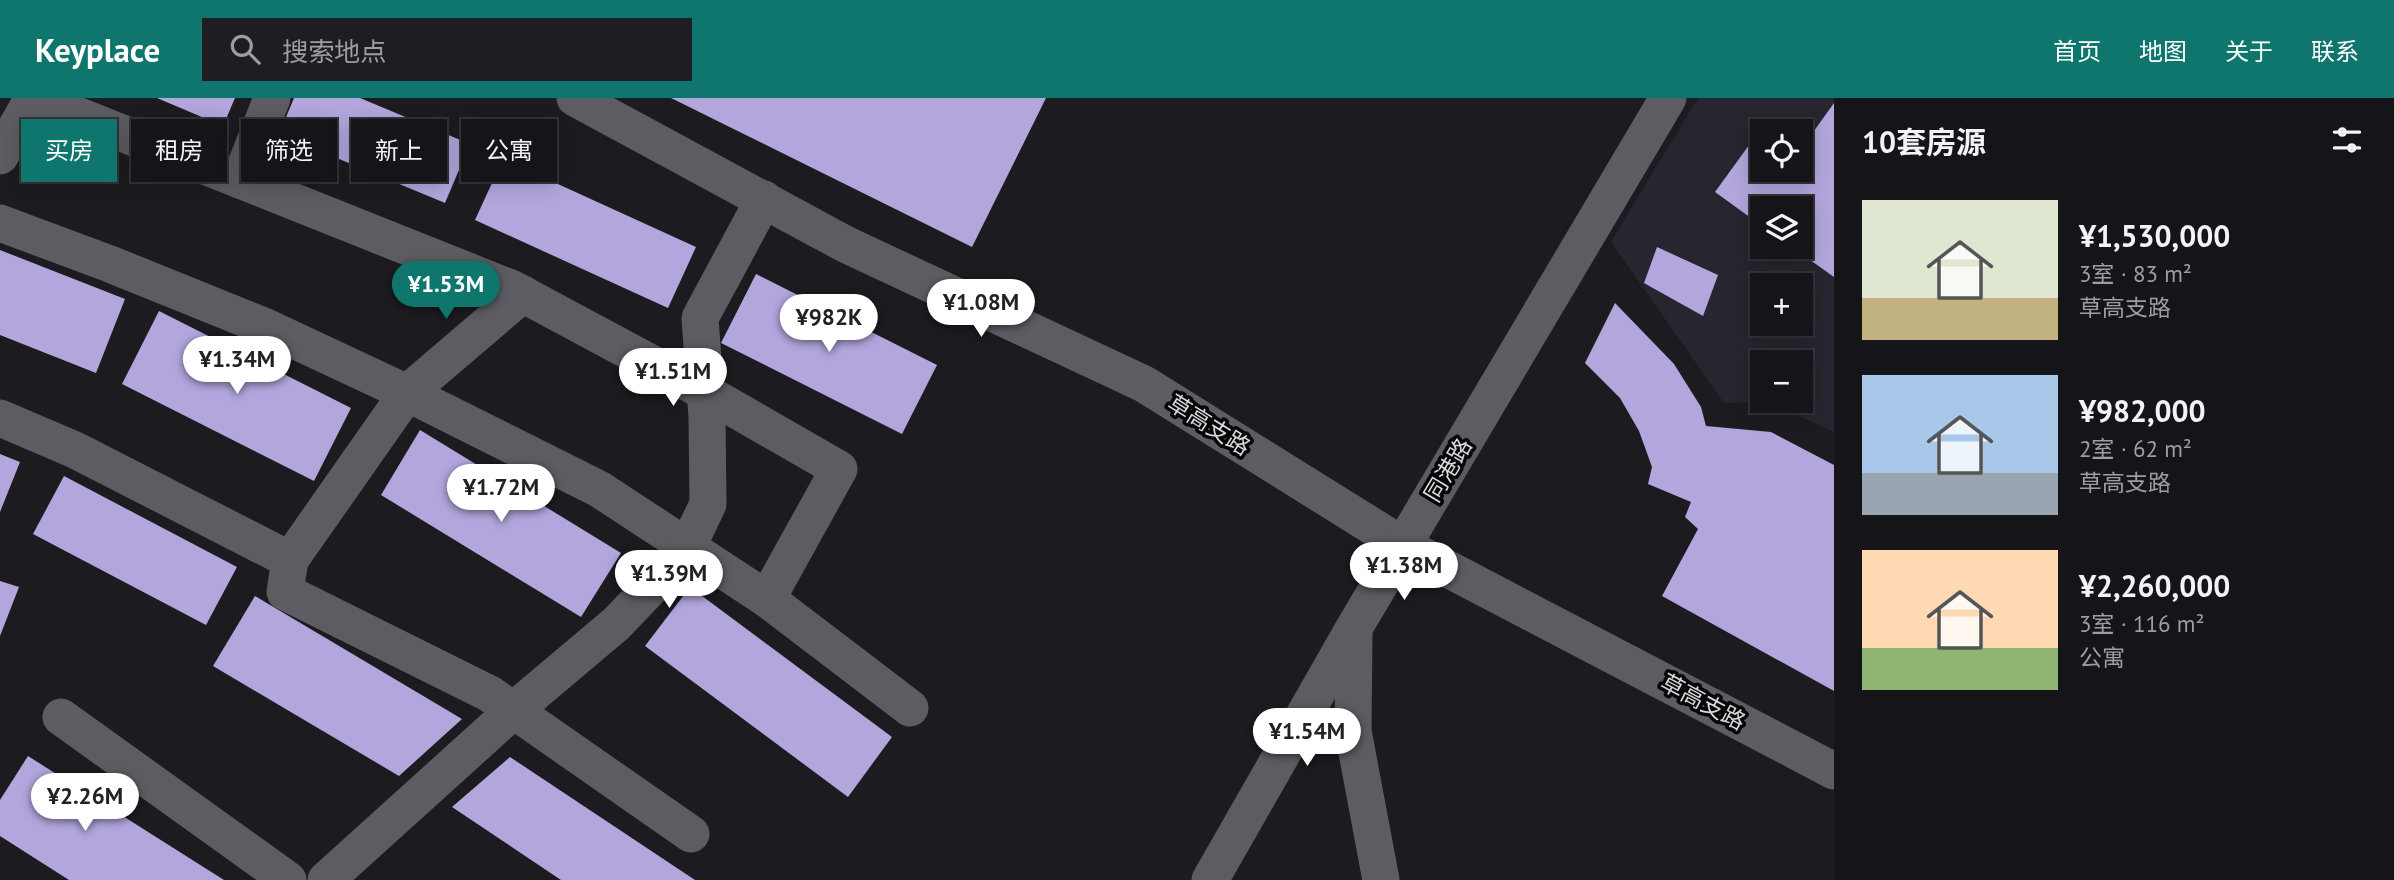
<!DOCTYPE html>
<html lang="zh">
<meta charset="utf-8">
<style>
body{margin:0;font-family:"PT Sans","Noto Sans SC",sans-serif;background:#1e1d21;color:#f1f3f6;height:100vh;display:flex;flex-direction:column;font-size:26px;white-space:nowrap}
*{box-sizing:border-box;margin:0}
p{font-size:23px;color:#9d9ea2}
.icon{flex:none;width:38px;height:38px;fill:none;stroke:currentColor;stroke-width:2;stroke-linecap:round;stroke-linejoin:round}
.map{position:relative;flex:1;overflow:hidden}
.details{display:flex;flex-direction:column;background:#151418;width:560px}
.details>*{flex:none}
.hud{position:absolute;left:21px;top:21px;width:665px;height:63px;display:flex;gap:14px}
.buttons{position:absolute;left:1750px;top:21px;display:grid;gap:14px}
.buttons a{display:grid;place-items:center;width:63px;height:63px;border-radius:0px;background:#151418;box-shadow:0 4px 18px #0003,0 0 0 2px #343337;font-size:35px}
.price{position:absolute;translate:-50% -60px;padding:0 16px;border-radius:24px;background:#fff;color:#222;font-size:23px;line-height:46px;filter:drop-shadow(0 2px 4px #0008)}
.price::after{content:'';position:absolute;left:50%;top:42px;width:21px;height:16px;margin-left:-10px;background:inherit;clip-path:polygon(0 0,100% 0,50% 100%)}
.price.on{background:#0f766e;color:#fff}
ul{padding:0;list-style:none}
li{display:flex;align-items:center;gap:21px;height:175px;padding:0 28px}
li span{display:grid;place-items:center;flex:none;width:196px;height:140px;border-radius:0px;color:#555}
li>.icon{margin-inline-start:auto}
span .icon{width:84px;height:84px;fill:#fffc;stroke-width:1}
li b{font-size:30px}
h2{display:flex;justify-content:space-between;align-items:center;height:84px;padding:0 28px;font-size:30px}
.pill{padding:0 24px;border-radius:0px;background:#151418;box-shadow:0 4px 18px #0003,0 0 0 2px #343337;font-size:24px;line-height:63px}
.pill.on{background:#0f766e;color:#fff}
header{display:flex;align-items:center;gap:42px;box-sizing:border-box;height:98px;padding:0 35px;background:#0f766e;color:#fff}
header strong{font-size:33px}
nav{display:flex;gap:38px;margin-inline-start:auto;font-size:24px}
.search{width:490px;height:63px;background:#1e1d21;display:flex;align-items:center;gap:18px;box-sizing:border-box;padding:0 24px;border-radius:0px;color:#9d9ea2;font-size:26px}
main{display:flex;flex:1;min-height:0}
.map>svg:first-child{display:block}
.built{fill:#27252f;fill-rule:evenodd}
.building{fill:#b2a6dd}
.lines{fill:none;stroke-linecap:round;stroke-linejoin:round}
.minor{stroke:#5d5c62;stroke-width:37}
.labels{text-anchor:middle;stroke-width:7;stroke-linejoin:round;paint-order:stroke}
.street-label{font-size:23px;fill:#d9d9dc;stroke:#070608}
</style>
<header>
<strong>Keyplace</strong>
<div class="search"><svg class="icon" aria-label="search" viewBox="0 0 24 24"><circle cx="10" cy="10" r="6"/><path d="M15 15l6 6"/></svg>搜索地点</div>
<nav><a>首页</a><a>地图</a><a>关于</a><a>联系</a></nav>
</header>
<main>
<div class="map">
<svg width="1834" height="782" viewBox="0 0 1834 782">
<rect width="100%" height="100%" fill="#1c1b20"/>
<path class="built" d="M1698 0H1834V334L1769 304 1724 305 1611 144ZM1762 33H1801V72H1762ZM1762 110H1801V149H1762ZM1762 187H1801V226H1762ZM1762 264H1801V303H1762Z"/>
<g class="building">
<path d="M157 0H235L223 28Z"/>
<path d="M294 0H360L470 46 445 105 279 36Z"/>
<path d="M671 0H1046L972 149Z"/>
<path d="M1834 5V179L1792 149H1801V110H1762V128L1715 94 1752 43 1762 49V72H1801V51Z"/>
<path d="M503 61 696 149 668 210 475 122Z"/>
<path d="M1657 149 1718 177 1703 218 1644 185Z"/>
<path d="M0 152 125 201 96 275 0 237Z"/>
<path d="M756 176 937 267 902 336 721 245Z"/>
<path d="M1615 205 1674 266 1701 309 1706 328 1771 334 1834 367V593L1662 498 1698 431 1685 419 1691 404 1648 386 1652 369 1639 333 1620 300 1585 265Z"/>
<path d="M159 213 351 310 314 383 122 286Z"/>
<path d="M420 332 621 455 581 519 381 397Z"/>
<path d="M0 356 20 364 0 414Z"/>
<path d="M64 378 237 469 206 527 33 436Z"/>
<path d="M0 483 19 489 0 538Z"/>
<path d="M690 489 892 639 848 699 645 548Z"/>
<path d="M255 498 462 621 399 678 213 568Z"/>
<path d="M28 658 224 782H69L0 738V702Z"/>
<path d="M510 659 695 782H561L452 709Z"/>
</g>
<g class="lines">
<g class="minor">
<path d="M34 0 240 82 272 0"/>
<path d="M575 0 845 146 1144 286 1404 448 1834 673"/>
<path d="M0 58 33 0"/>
<path d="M240 82 513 191 705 294 839 371 767 501 910 610"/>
<path d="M0 125 110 166 266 229 407 295 599 391 767 501"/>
<path d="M0 320 75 352 290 462 285 494 490 596 691 736"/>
<path d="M290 462 407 295 523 196"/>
<path d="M1354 534 1353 633 1381 782"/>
<path d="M61 619 288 782"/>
<path d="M326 782 514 612 616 526 685 454 708 406 707 319 700 220 764 101"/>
<path d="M1210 782 1354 530 1668 0"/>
</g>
</g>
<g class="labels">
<g class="street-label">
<text transform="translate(1209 327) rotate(32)" y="8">草高支路</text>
<text transform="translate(1448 372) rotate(-59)" y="8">同港路</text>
<text transform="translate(1703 604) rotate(28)" y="8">草高支路</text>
</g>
</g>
</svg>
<div class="buttons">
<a><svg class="icon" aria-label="locate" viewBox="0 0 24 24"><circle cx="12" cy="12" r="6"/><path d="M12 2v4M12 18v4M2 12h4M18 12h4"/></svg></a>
<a><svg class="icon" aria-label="layers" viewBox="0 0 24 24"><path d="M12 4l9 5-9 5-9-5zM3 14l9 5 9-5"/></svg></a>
<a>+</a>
<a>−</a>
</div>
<b class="price on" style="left:446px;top:223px">¥1.53M</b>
<b class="price" style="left:981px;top:241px">¥1.08M</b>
<b class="price" style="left:829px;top:256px">¥982K</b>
<b class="price" style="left:237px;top:298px">¥1.34M</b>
<b class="price" style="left:673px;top:310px">¥1.51M</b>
<b class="price" style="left:501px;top:426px">¥1.72M</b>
<b class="price" style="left:1404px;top:504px">¥1.38M</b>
<b class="price" style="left:669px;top:512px">¥1.39M</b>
<b class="price" style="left:1307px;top:670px">¥1.54M</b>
<b class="price" style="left:85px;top:735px">¥2.26M</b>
<div class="hud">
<a class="pill on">买房</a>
<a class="pill">租房</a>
<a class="pill">筛选</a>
<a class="pill">新上</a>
<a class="pill">公寓</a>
</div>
</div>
<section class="details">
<h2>10套房源<svg class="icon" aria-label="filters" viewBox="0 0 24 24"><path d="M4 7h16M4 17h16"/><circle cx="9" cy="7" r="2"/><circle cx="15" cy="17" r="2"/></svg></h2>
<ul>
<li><span style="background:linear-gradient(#dfe7d0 70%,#c2b280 0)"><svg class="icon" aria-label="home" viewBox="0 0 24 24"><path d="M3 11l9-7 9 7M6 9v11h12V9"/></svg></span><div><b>¥1,530,000</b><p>3室 · 83 m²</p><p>草高支路</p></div></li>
<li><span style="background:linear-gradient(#a9c7e8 70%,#9aa5b1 0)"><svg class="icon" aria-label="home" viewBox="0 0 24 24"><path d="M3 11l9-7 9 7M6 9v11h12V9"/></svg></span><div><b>¥982,000</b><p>2室 · 62 m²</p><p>草高支路</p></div></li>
<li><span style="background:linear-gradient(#ffd9b3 70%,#8fb573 0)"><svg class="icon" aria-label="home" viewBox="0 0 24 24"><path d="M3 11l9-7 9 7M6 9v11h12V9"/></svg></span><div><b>¥2,260,000</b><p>3室 · 116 m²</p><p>公寓</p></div></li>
</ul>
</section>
</main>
